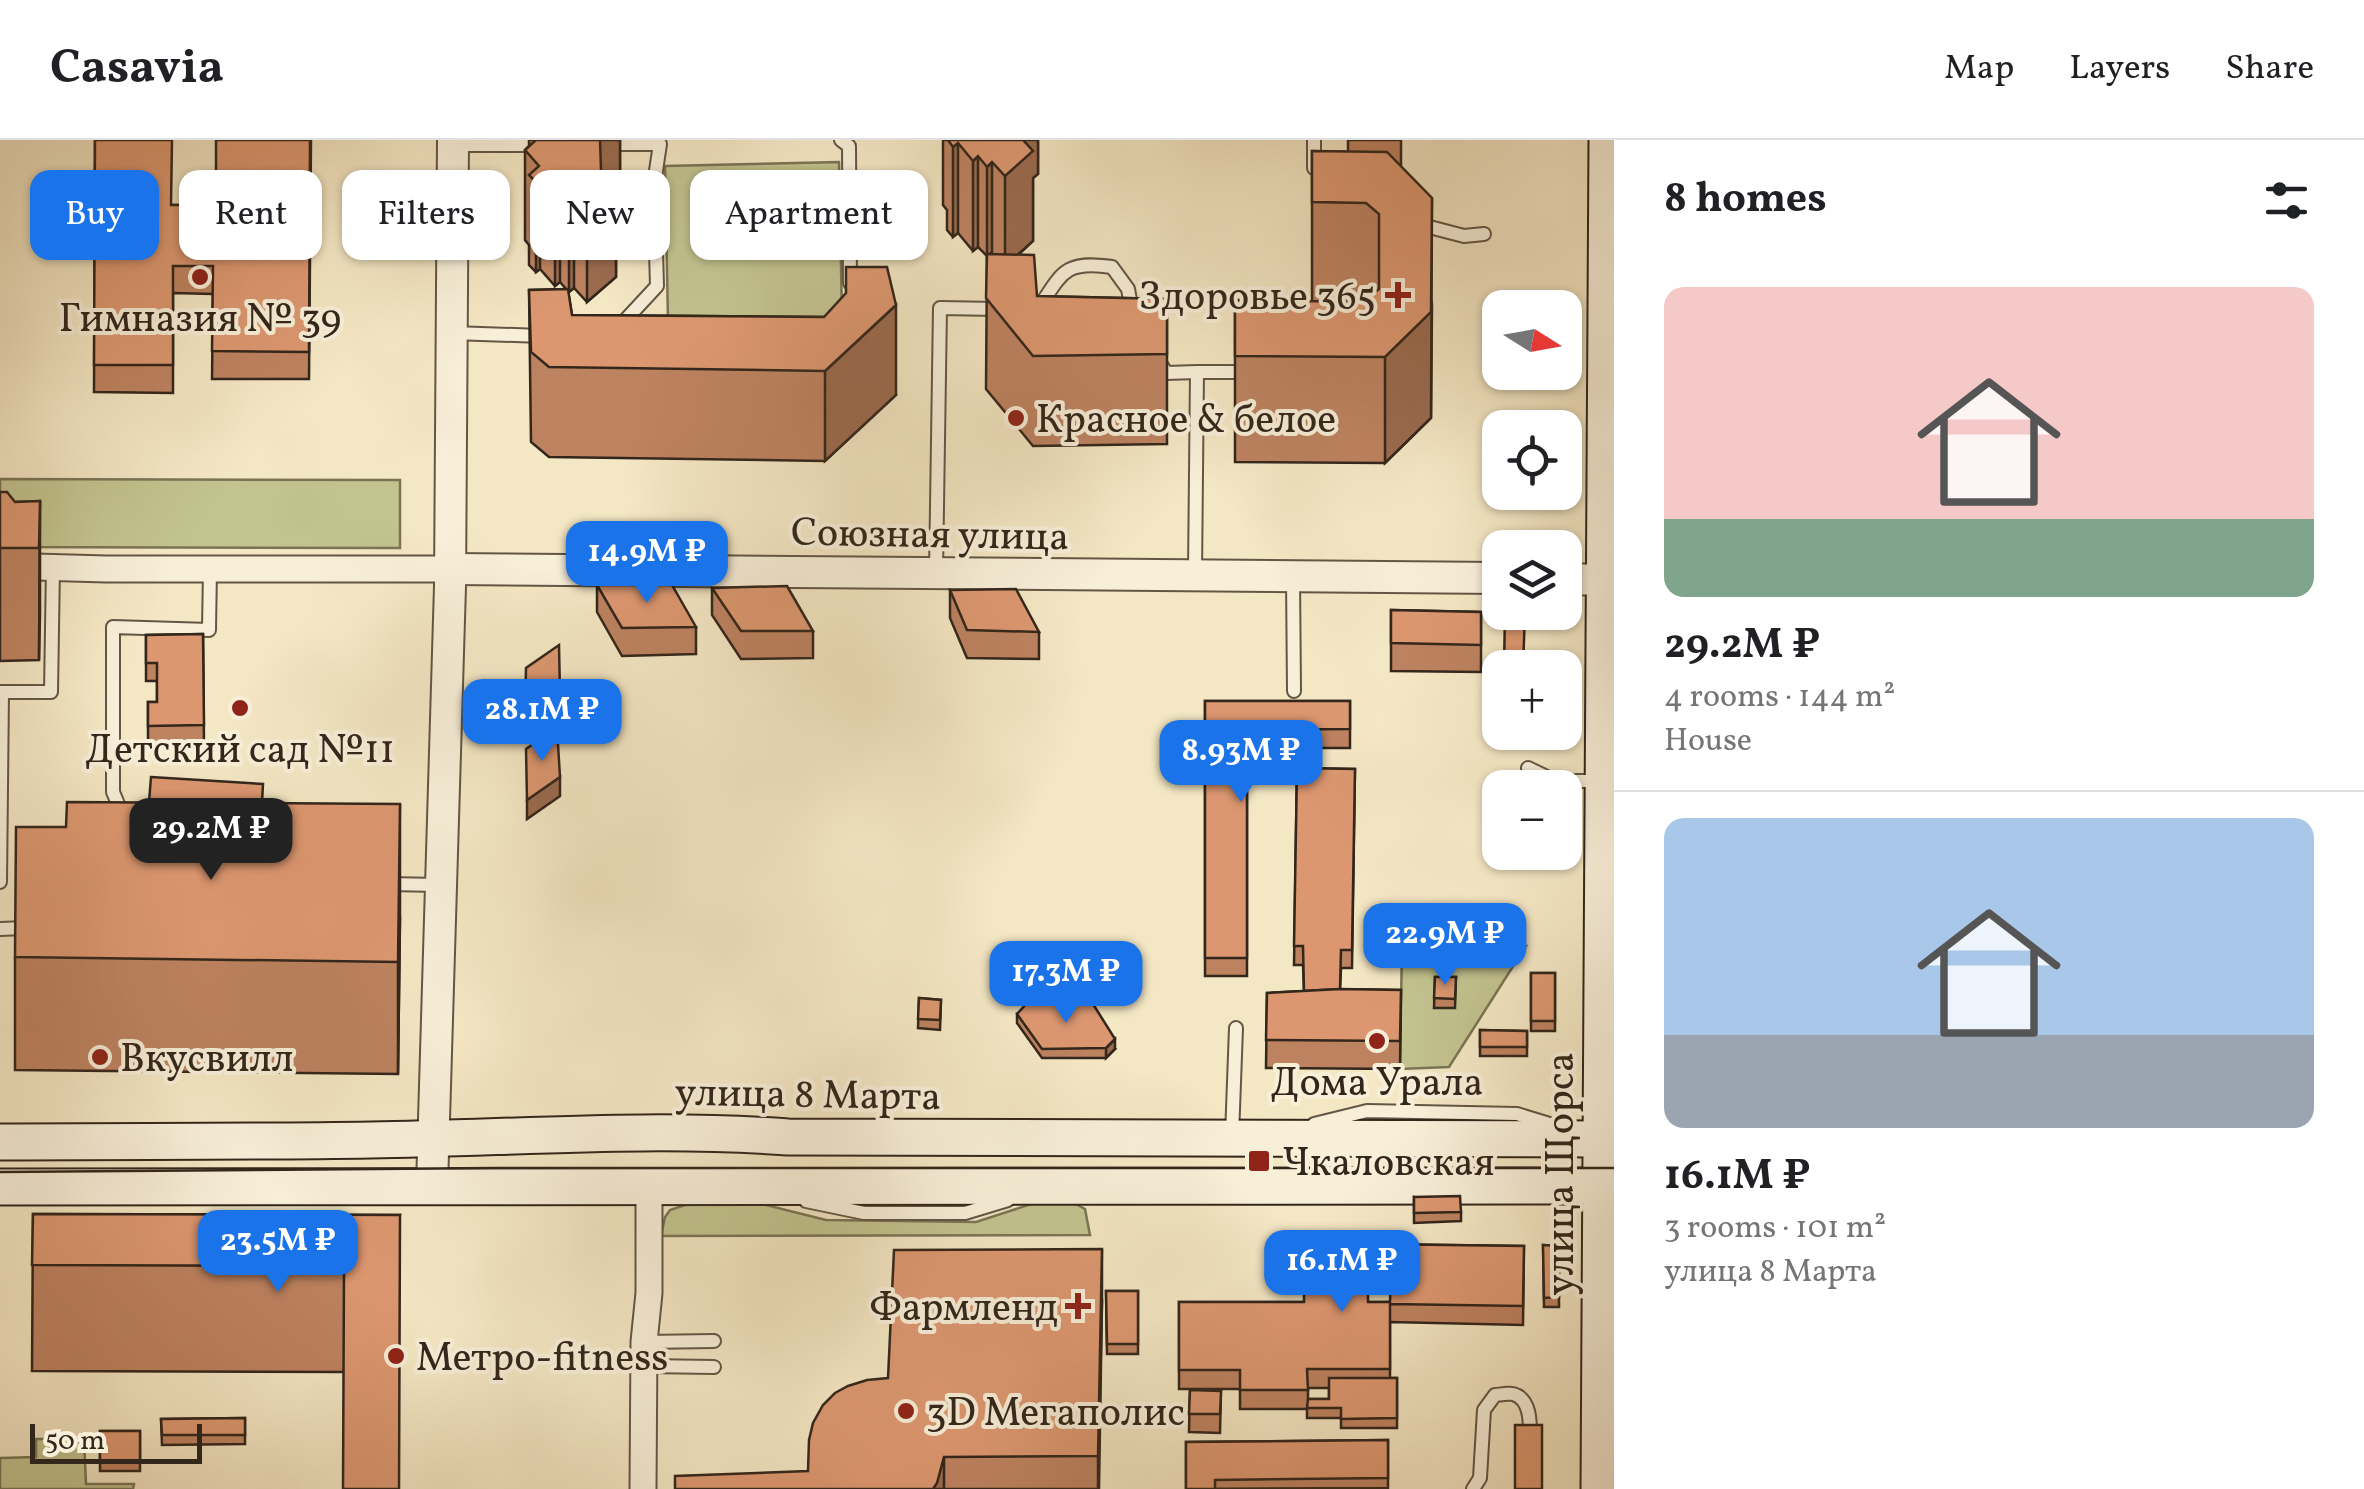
<!DOCTYPE html>
<meta charset="utf-8">
<style>
body{margin:0;font-family:Vollkorn,serif;background:#f2f2f2;color:#202124;height:100vh;display:flex;flex-direction:column;font-size:38px;white-space:nowrap}
*{box-sizing:border-box;margin:0}
p{font-size:32px;color:#757577}
.icon{flex:none;width:55px;height:55px;fill:none;stroke:currentColor;stroke-width:2;stroke-linecap:round;stroke-linejoin:round}
.map{position:relative;flex:1;overflow:hidden}
.drawer{display:flex;flex-direction:column;background:#fff;width:750px}
.drawer>*{flex:none}
.top-card{position:absolute;left:30px;top:30px;width:950px;height:90px;display:flex;gap:20px}
.needle{width:65px;rotate:101deg}
.controls{position:absolute;left:1482px;top:150px;display:grid;gap:20px}
.controls a{display:grid;place-items:center;width:100px;height:100px;border-radius:20px;background:#fff;box-shadow:0 2px 8px #0004;font-size:50px}
.scale{position:absolute;left:30px;bottom:25px;width:172px;box-sizing:border-box;padding-left:10px;border:5px solid #33261b;border-top:0;font-size:28px;line-height:35px;white-space:nowrap;color:#33261b;-webkit-text-stroke:8px #f8efd9;paint-order:stroke}
.price{position:absolute;translate:-50% -85px;padding:0 22px;border-radius:20px;background:#1a73e8;color:#fff;font-size:32px;line-height:65px;filter:drop-shadow(0 2px 5px #0008)}
.price::after{content:'';position:absolute;left:50%;top:60px;width:30px;height:22px;margin-left:-15px;background:inherit;clip-path:polygon(0 0,100% 0,50% 100%)}
.price.on{background:#222;color:#fff}
ul{padding:0;list-style:none}
li{display:grid;align-content:center;gap:20px;height:530px;padding:0 50px}
li+li{border-top:2px solid #e0e0e0}
li span{display:grid;place-items:center;height:310px;border-radius:20px;color:#555}
li>.icon{margin-inline-start:auto}
span .icon{width:180px;height:180px;fill:#fffc;stroke-width:1}
li b{font-size:42px}
h2{display:flex;justify-content:space-between;align-items:center;height:120px;padding:0 50px;font-size:42px}
.tag{padding:0 35px;border-radius:20px;background:#fff;box-shadow:0 2px 8px #0004;font-size:35px;line-height:90px}
.tag.on{background:#1a73e8;color:#fff}
header{display:flex;align-items:center;gap:60px;box-sizing:border-box;height:140px;padding:0 50px;background:#fff;border-bottom:2px solid #e0e0e0}
header strong{font-size:48px}
nav{display:flex;gap:55px;margin-inline-start:auto;font-size:35px}
main{display:flex;flex:1;min-height:0}
.map>svg:first-child{display:block}
.green{fill:#c2c38f;stroke:#7a7455;stroke-width:2.5}
.lines{fill:none;stroke-linecap:round;stroke-linejoin:round}
.service-casing{stroke:#635645;stroke-width:16}
.minor-casing{stroke:#635645;stroke-width:29}
.tertiary-casing{stroke:#635645;stroke-width:34}
.secondary-casing{stroke:#33261b;stroke-width:39}
.service{stroke:#f8efd9;stroke-width:12}
.minor{stroke:#f8efd9;stroke-width:25}
.tertiary{stroke:#f8efd9;stroke-width:30}
.secondary{stroke:#f8efd9;stroke-width:35}
.tram{stroke:#33261b;stroke-width:2.5}
.wall{fill:#bd8260;stroke:#33261b;stroke-width:2.5;fill-rule:evenodd}
.shaded-wall{fill:#9a6a4e;stroke:#33261b;stroke-width:2.5}
.building{fill:#dc9770;stroke:#33261b;stroke-width:2.5}
.poi-dot{fill:#8f2418;stroke:#f8efd9;stroke-width:4}
.labels{text-anchor:middle;stroke-width:8;stroke-linejoin:round;paint-order:stroke}
.poi-label{font-size:40px;fill:#33261b;stroke:#f8efd9;text-anchor:start}
.street-label{font-size:40px;fill:#33261b;stroke:#f8efd9}
</style>
<header>
<strong>Casavia</strong>
<nav><a>Map</a><a>Layers</a><a>Share</a></nav>
</header>
<main>
<div class="map">
<svg width="1614" height="1349" viewBox="0 0 1614 1349">
<rect width="100%" height="100%" fill="#f4e7c4"/>
<filter id="stains"><feTurbulence type="fractalNoise" baseFrequency=".002" numOctaves="4"/><feColorMatrix values="0 0 0 0 .2 0 0 0 0 .09 0 0 0 0 .02 0 0 0 .5 -.17"/></filter>
<radialGradient id="worn" r=".72"><stop offset=".6" stop-color="#630" stop-opacity="0"/><stop offset="1" stop-color="#630" stop-opacity=".3"/></radialGradient>
<g class="green">
<path d="M839 22 842 178 668 182 665 26Z"/>
<path d="M0 339 400 340V408L0 407Z"/>
<path d="M1402 804 1526 806 1449 927 1400 929Z"/>
<path d="M1059 1055 1085 1069 1090 1095 661 1096 665 1077 670 1070 691 1063 754 1062 826 1080 976 1082Z"/>
<path d="M36 1299H84L86 1344H134L133 1349H0V1318L36 1317Z"/>
</g>
<g class="lines">
<g class="service-casing">
<g id="service">
<path d="M841 0 849 6 850 143"/>
<path d="M605 4H660L654 44 657 146 618 188"/>
<path d="M455 5H545"/>
<path d="M1314 28V0"/>
<path d="M1418 84 1464 96 1484 94"/>
<path d="M1038 169C1062 133 1064 120 1112 127L1128 149 1132 171"/>
<path d="M452 193 542 196"/>
<path d="M1158 219 1166 233 1197 232"/>
<path d="M936 432 940 168 998 169"/>
<path d="M1195 433 1197 232H1251"/>
<path d="M1293 437 1294 551"/>
<path d="M0 552H51L53 426"/>
<path d="M1528 628 1555 641H1601"/>
<path d="M123 676 113 652V487L209 490 210 429"/>
<path d="M0 742 2 552"/>
<path d="M387 744 439 745"/>
<path d="M0 789 25 788"/>
<path d="M1314 984 1367 971 1517 974 1556 986"/>
<path d="M1232 996 1236 888"/>
<path d="M806 1061 864 1073H965L1008 1060"/>
<path d="M644 1202 714 1201"/>
<path d="M645 1226 714 1227"/>
<path d="M1473 1349 1480 1338 1484 1270 1495 1255C1497 1255 1512 1253 1513 1254 1532 1259 1530 1286 1530 1301"/>
</g>
</g>
<g class="minor-casing">
<g id="minor">
<path d="M0 426 106 429H450"/>
<path d="M643 1349 644 1202 649 1153V1048"/>
</g>
</g>
<g class="tertiary-casing">
<g id="tertiary">
<path d="M450 429 1500 438"/>
<path d="M1565 439 1605 440"/>
<path d="M432 1046 450 446 453 0"/>
</g>
</g>
<g class="secondary-casing">
<g id="secondary">
<path d="M0 1002C124 1001 248 1002 371 1000 510 998 649 987 788 997L1614 999"/>
<path d="M0 1047 1614 1046"/>
<path d="M1599 1349 1607 0"/>
</g>
</g>
<use href="#service" class="service"/>
<use href="#minor" class="minor"/>
<use href="#tertiary" class="tertiary"/>
<use href="#secondary" class="secondary"/>
<path class="tram" d="M0 1032 496 1028H1614"/>
</g>
<g class="wall">
<path d="M95 0 172 65H216L311 0 309 239H212L213 154 173 153V253L94 252Z"/>
<path d="M529 0H620V69L616 74V137L587 162 574 148 569 152 568 151 572 175 824 177 896 255 825 321 549 317 531 302 529 150 566 149 560 142 555 146 540 129 536 132 529 125V105L525 100V10L529 6Z"/>
<path d="M943 0H1038V34L1033 38V101L1018 115 1037 156 1167 159V304L1033 306 986 249 987 116 978 107 973 111 958 93 953 97 947 90V70L943 65Z"/>
<path d="M1348 0H1401V26L1432 164 1431 278 1385 323 1235 322V160L1312 161V11L1348 12Z"/>
<path d="M0 352 15 362 40 361 39 520 0 521Z"/>
<path d="M597 445 696 487V514L622 516 597 472Z"/>
<path d="M712 448 813 491V518L741 519 712 475Z"/>
<path d="M950 450 1039 492V519L967 518 950 478Z"/>
<path d="M1391 470 1481 472V532L1391 531Z"/>
<path d="M203 494 204 604 148 605V562H157V541H146V495Z"/>
<path d="M1205 561H1350V608H1247V836H1205Z"/>
<path d="M1297 628 1355 629 1352 828H1341L1340 849 1401 850 1400 929 1266 928 1267 853 1304 851 1303 825H1294Z"/>
<path d="M149 662 263 663 400 777 398 934 15 930V817L66 687Z"/>
<rect x="1531" y="833" width="24" height="58"/>
<path d="M1435 837H1456L1455 868H1434Z"/>
<path d="M919 858 941 860 940 890 918 888Z"/>
<path d="M1017 874 1115 909 1106 918H1042L1017 883Z"/>
<path d="M1480 890 1527 891V916H1480Z"/>
<path d="M1414 1057 1461 1072V1081L1414 1083Z"/>
<path d="M33 1074 400 1075 344 1232 32 1231Z"/>
<path d="M1371 1104 1524 1106 1523 1185 1390 1182V1238H1397V1288H1341V1278H1307V1269H1240V1249H1179V1162H1390L1391 1151 1371 1150ZM1308 1248H1329V1259H1308Z"/>
<path d="M1543 1105 1559 1106V1167H1544Z"/>
<path d="M1106 1151H1138V1214H1107Z"/>
<path d="M1102 1161 1099 1349H675L808 1331 888 1238Z"/>
<path d="M1190 1250 1221 1251 1220 1293 1189 1292Z"/>
<path d="M245 1278V1304L162 1305 161 1279Z"/>
<rect x="100" y="1291" width="40" height="40"/>
<path d="M1388 1300V1348L1186 1349V1302Z"/>
</g>
<g class="shaded-wall">
<path d="M600 0H620V69L616 74V137L587 162V72Z"/>
<path d="M1018 0H1038V34L1033 38V101L1005 126V36Z"/>
<path d="M958 3V93L953 97V7Z"/>
<path d="M978 16V107L973 111V21Z"/>
<path d="M992 22V112L987 117V27Z"/>
<path d="M540 39V129L536 132V42Z"/>
<path d="M560 52V142L555 146V56Z"/>
<path d="M574 58V148L569 152V62Z"/>
<path d="M1432 58 1431 278 1385 323V217Z"/>
<path d="M896 165V255L825 321V231Z"/>
<path d="M40 361V474L39 520Z"/>
<path d="M560 554V573L525 595V577Z"/>
<path d="M560 637V656L527 679V660Z"/>
<path d="M400 664V777L398 934V822Z"/>
<path d="M1115 899V909L1106 918V908Z"/>
<path d="M1102 1109V1161L1098 1349V1316Z"/>
<path d="M944 1317V1349H933Z"/>
</g>
<g class="building">
<path d="M95 0H172L171 65H216V0H310L309 212 212 211 213 126H173V225H94Z"/>
<path d="M536 0H600L601 30 616 46 587 72 574 58 569 62 560 52 555 56 540 39 536 42 529 35 539 26 525 10Z"/>
<path d="M948 0H1023L1033 11 1005 36 992 22 987 27 978 16 973 21 958 3 953 7Z"/>
<path d="M1312 11 1387 12 1432 58 1431 172 1385 217 1235 216V160L1364 162 1379 149V74L1366 63 1312 62Z"/>
<path d="M987 114 1034 115 1037 156 1167 159V214L1033 216 986 158Z"/>
<path d="M846 127H887L896 165 825 231 549 227 531 212 529 150 568 149 572 175 824 177 846 153Z"/>
<path d="M0 352H7L15 362 40 361 39 408H0Z"/>
<path d="M597 445H672L696 487 622 488Z"/>
<path d="M787 446 813 491H741L712 448Z"/>
<path d="M1016 449 1039 492 967 490 950 450Z"/>
<path d="M1391 470 1481 472V505L1391 503Z"/>
<path d="M1505 472H1525L1523 528H1504Z"/>
<path d="M203 494 204 585 148 586V562H157V523H146V495Z"/>
<path d="M559 505 560 554 525 577 526 528Z"/>
<path d="M1205 561H1350V589L1247 590V818H1205Z"/>
<path d="M557 588 560 637 527 660 526 609Z"/>
<path d="M1297 628 1355 629 1352 810H1341L1340 849 1304 851 1303 806H1294Z"/>
<path d="M151 637 263 644 262 663 149 662Z"/>
<path d="M67 662 400 664 398 822 15 817 16 687H66Z"/>
<rect x="1531" y="833" width="24" height="48"/>
<path d="M1435 837H1456L1455 859 1434 858Z"/>
<path d="M1340 849 1401 850 1400 901 1266 900 1267 853Z"/>
<path d="M919 858 941 860 940 880 918 879Z"/>
<path d="M1028 862 1093 864 1115 899 1106 908 1042 909 1017 874Z"/>
<path d="M1480 890 1527 891V907H1480Z"/>
<path d="M1460 1056 1461 1072 1414 1073V1057Z"/>
<path d="M33 1074 400 1075 399 1349H343L344 1126 32 1125Z"/>
<path d="M1371 1104 1524 1106 1523 1166 1390 1164V1229H1307L1308 1250H1240V1230H1179V1162H1304V1142H1368V1162H1390L1391 1132H1371Z"/>
<path d="M1543 1105 1559 1106V1157L1544 1158Z"/>
<path d="M1102 1109 1098 1316 944 1317 937 1343 933 1349H675V1336L808 1331 809 1300 813 1283 823 1265 835 1253 848 1246 867 1240 888 1238 894 1110Z"/>
<path d="M1106 1151H1138V1204H1107Z"/>
<path d="M1329 1238H1397V1278L1341 1279V1268H1307L1308 1259H1329Z"/>
<path d="M1190 1250 1221 1251 1220 1274H1189Z"/>
<path d="M245 1278V1295H162L161 1279Z"/>
<rect x="1515" y="1285" width="27" height="64"/>
<path d="M100 1291H140V1322L100 1321Z"/>
<path d="M1388 1300V1338L1215 1340V1349H1186V1302Z"/>
</g>
<g class="poi-dot">
<circle cx="200" cy="137" r="10"/>
<path d="M1393 140h10v10h10v10h-10v10h-10v-10h-10v-10h10z"/>
<circle cx="1016" cy="278" r="10"/>
<circle cx="240" cy="568" r="10"/>
<circle cx="1377" cy="901" r="10"/>
<circle cx="100" cy="917" r="10"/>
<rect x="1247" y="1009" width="24" height="24" rx="5"/>
<path d="M1073 1151h10v10h10v10h-10v10h-10v-10h-10v-10h10z"/>
<circle cx="396" cy="1216" r="10"/>
<circle cx="906" cy="1271" r="10"/>
</g>
<g class="labels">
<g class="poi-label">
<text x="1376" y="169" text-anchor="end">Здоровье 365</text>
<text x="200" y="191" text-anchor="middle">Гимназия № 39</text>
<text x="1036" y="292">Красное &amp; белое</text>
<text x="240" y="622" text-anchor="middle">Детский сад №11</text>
<text x="120" y="931">Вкусвилл</text>
<text x="1377" y="955" text-anchor="middle">Дома Урала</text>
<text x="1282" y="1035">Чкаловская</text>
<text x="1058" y="1180" text-anchor="end">Фармленд</text>
<text x="416" y="1230">Метро-fitness</text>
<text x="926" y="1285">3D Мегаполис</text>
</g>
<g class="street-label">
<text transform="translate(930 393) rotate(1)" y="14">Союзная улица</text>
<text transform="translate(808 953) rotate(1)" y="14">улица 8 Марта</text>
<text transform="translate(1559 1034) rotate(-90)" y="14">улица Щорса</text>
</g>
</g>
<rect width="100%" height="100%" filter="url(#stains)"/>
<rect width="100%" height="100%" fill="url(#worn)"/>
</svg>
<div class="controls">
<a><svg class="needle" viewBox="-14 -14 28 28"><path d="M0-13l5 13h-10z" fill="#e53935"/><path d="M0 13l5-13h-10z" fill="#757577"/></svg></a>
<a><svg class="icon" aria-label="locate" viewBox="0 0 24 24"><circle cx="12" cy="12" r="6"/><path d="M12 2v4M12 18v4M2 12h4M18 12h4"/></svg></a>
<a><svg class="icon" aria-label="layers" viewBox="0 0 24 24"><path d="M12 4l9 5-9 5-9-5zM3 14l9 5 9-5"/></svg></a>
<a>+</a>
<a>−</a>
</div>
<div class="scale">50 m</div>
<b class="price" style="left:647px;top:466px">14.9M ₽</b>
<b class="price" style="left:542px;top:624px">28.1M ₽</b>
<b class="price" style="left:1241px;top:665px">8.93M ₽</b>
<b class="price on" style="left:211px;top:743px">29.2M ₽</b>
<b class="price" style="left:1445px;top:848px">22.9M ₽</b>
<b class="price" style="left:1066px;top:886px">17.3M ₽</b>
<b class="price" style="left:278px;top:1155px">23.5M ₽</b>
<b class="price" style="left:1342px;top:1175px">16.1M ₽</b>
<div class="top-card">
<a class="tag on">Buy</a>
<a class="tag">Rent</a>
<a class="tag">Filters</a>
<a class="tag">New</a>
<a class="tag">Apartment</a>
</div>
</div>
<section class="drawer">
<h2>8 homes<svg class="icon" aria-label="filters" viewBox="0 0 24 24"><path d="M4 7h16M4 17h16"/><circle cx="9" cy="7" r="2"/><circle cx="15" cy="17" r="2"/></svg></h2>
<ul>
<li><span style="background:linear-gradient(#f6c9c9 75%,#7fa58c 0)"><svg class="icon" aria-label="home" viewBox="0 0 24 24"><path d="M3 11l9-7 9 7M6 9v11h12V9"/></svg></span><div><b>29.2M ₽</b><p>4 rooms · 144 m²</p><p>House</p></div></li>
<li><span style="background:linear-gradient(#a9c7e8 70%,#9aa5b1 0)"><svg class="icon" aria-label="home" viewBox="0 0 24 24"><path d="M3 11l9-7 9 7M6 9v11h12V9"/></svg></span><div><b>16.1M ₽</b><p>3 rooms · 101 m²</p><p>улица 8 Марта</p></div></li>
</ul>
</section>
</main>
